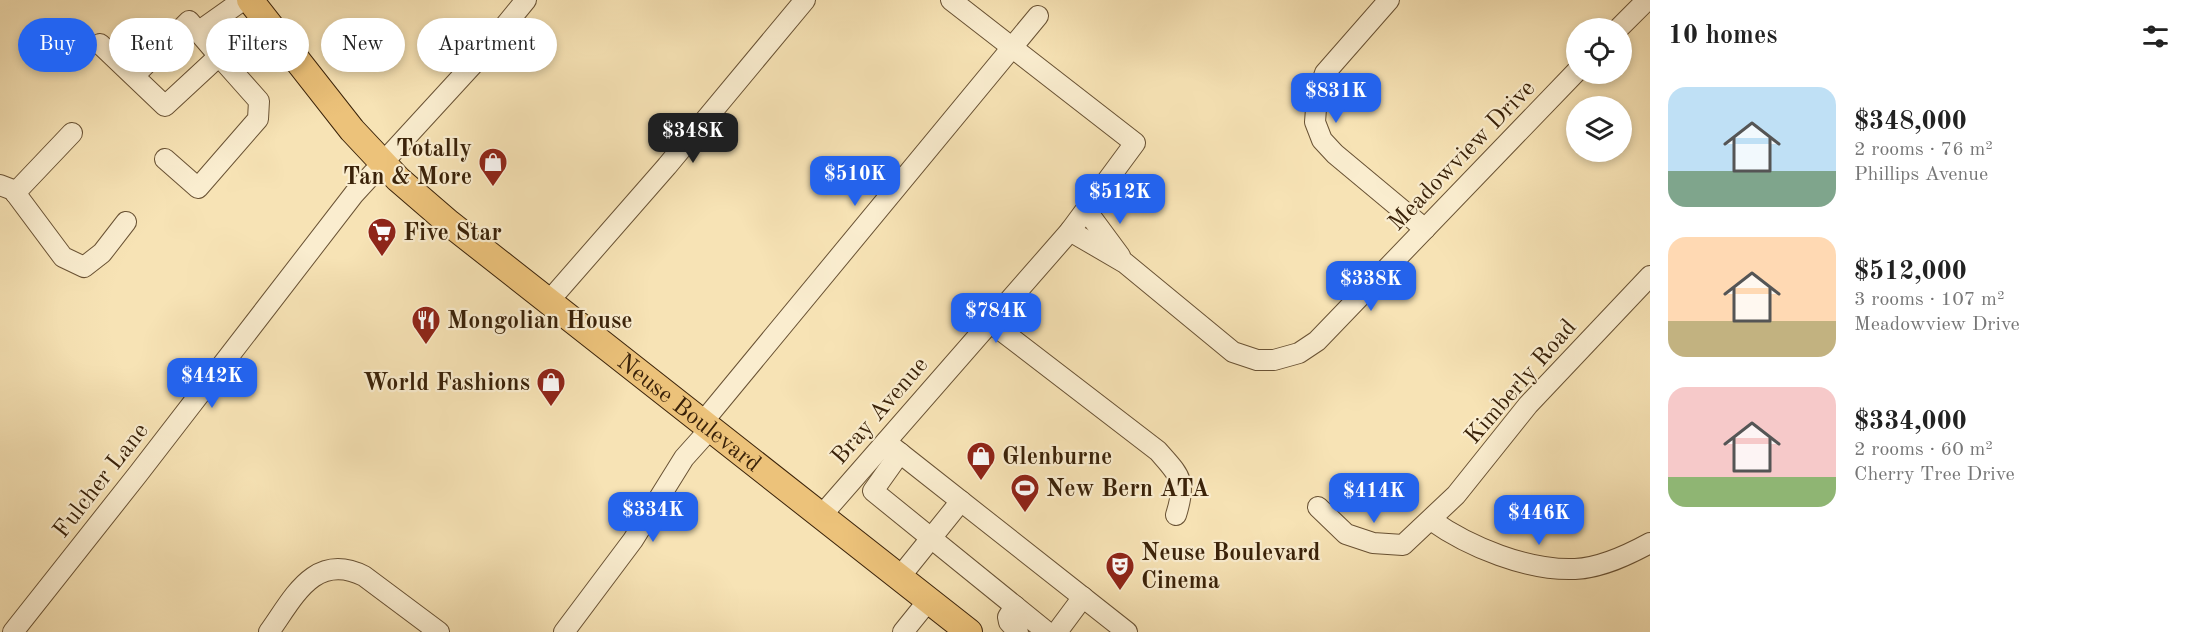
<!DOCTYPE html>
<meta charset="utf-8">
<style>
body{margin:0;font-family:"Old Standard TT",serif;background:#f6f6f6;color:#222;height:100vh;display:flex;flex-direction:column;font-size:22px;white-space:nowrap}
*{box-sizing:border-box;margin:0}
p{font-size:20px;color:#767676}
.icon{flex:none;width:33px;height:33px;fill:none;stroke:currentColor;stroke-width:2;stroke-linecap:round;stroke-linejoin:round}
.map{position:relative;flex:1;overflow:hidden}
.panel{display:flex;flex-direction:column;background:#fff;width:540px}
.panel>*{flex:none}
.top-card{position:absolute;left:18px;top:18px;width:570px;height:54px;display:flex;gap:12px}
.controls{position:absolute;left:1566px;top:18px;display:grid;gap:12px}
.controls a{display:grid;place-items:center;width:66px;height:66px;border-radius:50%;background:#fff;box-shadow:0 3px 9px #0003;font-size:30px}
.price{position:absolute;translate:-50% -51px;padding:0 14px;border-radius:12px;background:#2563eb;color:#fff;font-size:20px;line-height:39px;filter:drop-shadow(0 2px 3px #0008)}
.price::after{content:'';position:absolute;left:50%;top:36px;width:18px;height:14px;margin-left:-9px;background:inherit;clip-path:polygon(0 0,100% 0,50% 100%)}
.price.current{background:#222;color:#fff}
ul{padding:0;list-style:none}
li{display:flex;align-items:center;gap:18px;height:150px;padding:0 18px}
li span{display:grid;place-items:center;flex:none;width:168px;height:120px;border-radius:18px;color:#555}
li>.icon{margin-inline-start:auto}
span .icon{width:72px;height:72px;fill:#fffc;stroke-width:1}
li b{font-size:26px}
h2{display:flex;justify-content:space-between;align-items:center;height:72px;padding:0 18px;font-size:26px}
.tag{padding:0 21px;border-radius:27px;background:#fff;box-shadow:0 3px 9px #0003;font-size:21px;line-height:54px}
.tag.current{background:#2563eb;color:#fff}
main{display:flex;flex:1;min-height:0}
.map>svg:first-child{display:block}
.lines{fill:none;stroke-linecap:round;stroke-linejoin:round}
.minor-casing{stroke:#695234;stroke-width:22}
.major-casing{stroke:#3a2209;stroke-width:28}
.minor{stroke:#faedcf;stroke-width:20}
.major{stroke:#ecc27a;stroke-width:26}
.labels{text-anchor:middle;stroke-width:4.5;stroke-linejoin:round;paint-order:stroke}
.poi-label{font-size:24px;font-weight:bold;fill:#3a2209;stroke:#faedcf;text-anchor:start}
.street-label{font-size:24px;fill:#3a2209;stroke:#faedcf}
</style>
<main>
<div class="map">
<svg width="1650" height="632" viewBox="0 0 1650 632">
<rect width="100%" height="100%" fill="#f7e3b5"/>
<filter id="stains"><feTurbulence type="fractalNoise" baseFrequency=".00333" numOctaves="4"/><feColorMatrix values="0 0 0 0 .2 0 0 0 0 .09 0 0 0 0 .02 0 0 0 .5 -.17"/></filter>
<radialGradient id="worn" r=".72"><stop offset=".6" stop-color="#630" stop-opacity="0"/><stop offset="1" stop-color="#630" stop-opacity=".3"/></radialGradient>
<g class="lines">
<g class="minor-casing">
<g id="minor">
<path d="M1389 0 1325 73 1317 96 1315 122 1322 140 1335 154 1425 229"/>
<path d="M1619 28 1647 0"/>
<path d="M198 32 243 0"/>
<path d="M100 44 165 106 219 56 189 21 134 76"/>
<path d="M165 159 198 188 258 119 259 101 219 56"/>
<path d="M0 185 13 190 63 257 84 267 102 253 126 222"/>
<path d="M15 193 72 133"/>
<path d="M1086 210 1120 256"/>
<path d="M1070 231 1125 263 1233 352 1257 360H1274L1299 353 1317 341 1576 72"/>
<path d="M549 301 667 166 805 0"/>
<path d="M990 322 1158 451C1180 476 1187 480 1176 515"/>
<path d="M702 423 1038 16"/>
<path d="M886 442 1127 632"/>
<path d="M900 453 873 491 1047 632"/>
<path d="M1318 507 1346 534 1373 543 1403 545 1456 495 1528 405 1650 276"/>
<path d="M821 516 1070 231 1135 143 951 0"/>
<path d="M1431 520C1469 547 1528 571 1575 569 1601 568 1628 555 1650 543"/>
<path d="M899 578 961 501"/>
<path d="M1015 606 1008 617 1009 622 1018 632"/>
<path d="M13 632 138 474 354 194 477 60 526 0"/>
<path d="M269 632C293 599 314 551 364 576L439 632"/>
<path d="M564 632 633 540 684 458 710 429"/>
<path d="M903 632 928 601"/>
<path d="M1057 632 1083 597"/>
</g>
</g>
<g class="major-casing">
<g id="major">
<path id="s1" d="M250 0 352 130 398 179 449 223 969 632"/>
</g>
</g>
<use href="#minor" class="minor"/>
<use href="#major" class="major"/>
</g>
<defs>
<g id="shop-pin" transform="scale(1.5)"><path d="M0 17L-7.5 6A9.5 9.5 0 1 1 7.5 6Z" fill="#8f2418" stroke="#faedcf"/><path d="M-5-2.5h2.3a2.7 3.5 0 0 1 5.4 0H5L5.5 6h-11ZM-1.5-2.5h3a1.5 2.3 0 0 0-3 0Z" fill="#fff"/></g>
<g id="supermarket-pin" transform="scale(1.5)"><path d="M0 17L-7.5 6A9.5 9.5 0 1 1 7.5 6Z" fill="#8f2418" stroke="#faedcf"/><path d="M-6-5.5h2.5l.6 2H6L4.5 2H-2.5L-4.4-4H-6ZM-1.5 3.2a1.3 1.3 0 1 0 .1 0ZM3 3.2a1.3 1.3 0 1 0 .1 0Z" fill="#fff"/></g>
<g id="restaurant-pin" transform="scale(1.5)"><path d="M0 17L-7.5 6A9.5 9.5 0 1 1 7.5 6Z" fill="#8f2418" stroke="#faedcf"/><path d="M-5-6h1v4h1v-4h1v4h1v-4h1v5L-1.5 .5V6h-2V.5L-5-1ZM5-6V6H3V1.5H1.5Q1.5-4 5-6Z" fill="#fff"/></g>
<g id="stadium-pin" transform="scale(1.5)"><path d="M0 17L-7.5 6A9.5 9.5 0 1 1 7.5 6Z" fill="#8f2418" stroke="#faedcf"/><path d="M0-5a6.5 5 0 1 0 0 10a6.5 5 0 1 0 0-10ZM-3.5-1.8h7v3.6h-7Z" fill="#fff"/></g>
<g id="theatre-pin" transform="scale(1.5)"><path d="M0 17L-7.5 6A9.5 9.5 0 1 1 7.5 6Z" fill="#8f2418" stroke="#faedcf"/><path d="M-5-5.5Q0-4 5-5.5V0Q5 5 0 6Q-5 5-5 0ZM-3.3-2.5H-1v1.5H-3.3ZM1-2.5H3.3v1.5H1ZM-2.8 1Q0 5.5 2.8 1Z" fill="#fff"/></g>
</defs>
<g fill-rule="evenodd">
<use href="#shop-pin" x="493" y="162"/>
<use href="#supermarket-pin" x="382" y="232"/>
<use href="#restaurant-pin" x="426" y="320"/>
<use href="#shop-pin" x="551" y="382"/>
<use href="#shop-pin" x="981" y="456"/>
<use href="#stadium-pin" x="1025" y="488"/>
<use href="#theatre-pin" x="1120" y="566"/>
</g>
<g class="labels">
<g class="poi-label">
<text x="472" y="156" text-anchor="end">Totally<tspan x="472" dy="28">Tan &amp; More</tspan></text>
<text x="403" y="240">Five Star</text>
<text x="447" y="328">Mongolian House</text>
<text x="530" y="390" text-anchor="end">World Fashions</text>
<text x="1002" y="464">Glenburne</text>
<text x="1046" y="496">New Bern ATA</text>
<text x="1141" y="560">Neuse Boulevard<tspan x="1141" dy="28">Cinema</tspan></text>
</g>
<g class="street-label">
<text transform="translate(1461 155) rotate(-46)" y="8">Meadowview Drive</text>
<text transform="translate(1520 381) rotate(-49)" y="8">Kimberly Road</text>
<text transform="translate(879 410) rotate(-49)" y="8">Bray Avenue</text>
<text dy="8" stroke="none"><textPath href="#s1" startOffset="606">Neuse Boulevard</textPath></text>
<text transform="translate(100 480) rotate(-52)" y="8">Fulcher Lane</text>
</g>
</g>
<rect width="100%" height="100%" filter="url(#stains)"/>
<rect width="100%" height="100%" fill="url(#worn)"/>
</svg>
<div class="controls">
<a><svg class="icon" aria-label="locate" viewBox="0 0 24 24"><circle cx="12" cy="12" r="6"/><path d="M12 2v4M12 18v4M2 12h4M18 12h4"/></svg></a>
<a><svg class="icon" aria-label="layers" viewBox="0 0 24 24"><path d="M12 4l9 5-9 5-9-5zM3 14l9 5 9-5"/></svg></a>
</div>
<b class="price" style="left:1336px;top:124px">$831K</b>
<b class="price current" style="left:693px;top:164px">$348K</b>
<b class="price" style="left:855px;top:207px">$510K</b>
<b class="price" style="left:1120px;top:225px">$512K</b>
<b class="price" style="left:1371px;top:312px">$338K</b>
<b class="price" style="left:996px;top:344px">$784K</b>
<b class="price" style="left:212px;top:409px">$442K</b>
<b class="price" style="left:1374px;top:524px">$414K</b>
<b class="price" style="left:653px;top:543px">$334K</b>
<b class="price" style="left:1539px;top:546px">$446K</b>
<div class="top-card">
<a class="tag current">Buy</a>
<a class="tag">Rent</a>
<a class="tag">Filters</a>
<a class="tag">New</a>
<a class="tag">Apartment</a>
</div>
</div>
<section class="panel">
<h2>10 homes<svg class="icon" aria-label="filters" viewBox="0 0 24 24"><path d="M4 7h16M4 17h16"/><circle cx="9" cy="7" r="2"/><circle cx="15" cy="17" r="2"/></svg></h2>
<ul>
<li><span style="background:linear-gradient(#bfe0f5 70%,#7fa58c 0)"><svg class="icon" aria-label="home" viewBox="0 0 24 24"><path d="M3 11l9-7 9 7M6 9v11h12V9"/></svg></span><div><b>$348,000</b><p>2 rooms · 76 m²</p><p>Phillips Avenue</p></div></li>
<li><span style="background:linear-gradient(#ffd9b3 70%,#c2b280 0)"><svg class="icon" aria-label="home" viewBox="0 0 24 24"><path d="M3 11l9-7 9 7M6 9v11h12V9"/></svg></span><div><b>$512,000</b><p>3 rooms · 107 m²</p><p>Meadowview Drive</p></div></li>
<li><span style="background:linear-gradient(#f6c9c9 75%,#8fb573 0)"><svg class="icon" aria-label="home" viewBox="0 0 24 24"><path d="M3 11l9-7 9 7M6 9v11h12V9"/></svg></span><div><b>$334,000</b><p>2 rooms · 60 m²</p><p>Cherry Tree Drive</p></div></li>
</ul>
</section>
</main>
